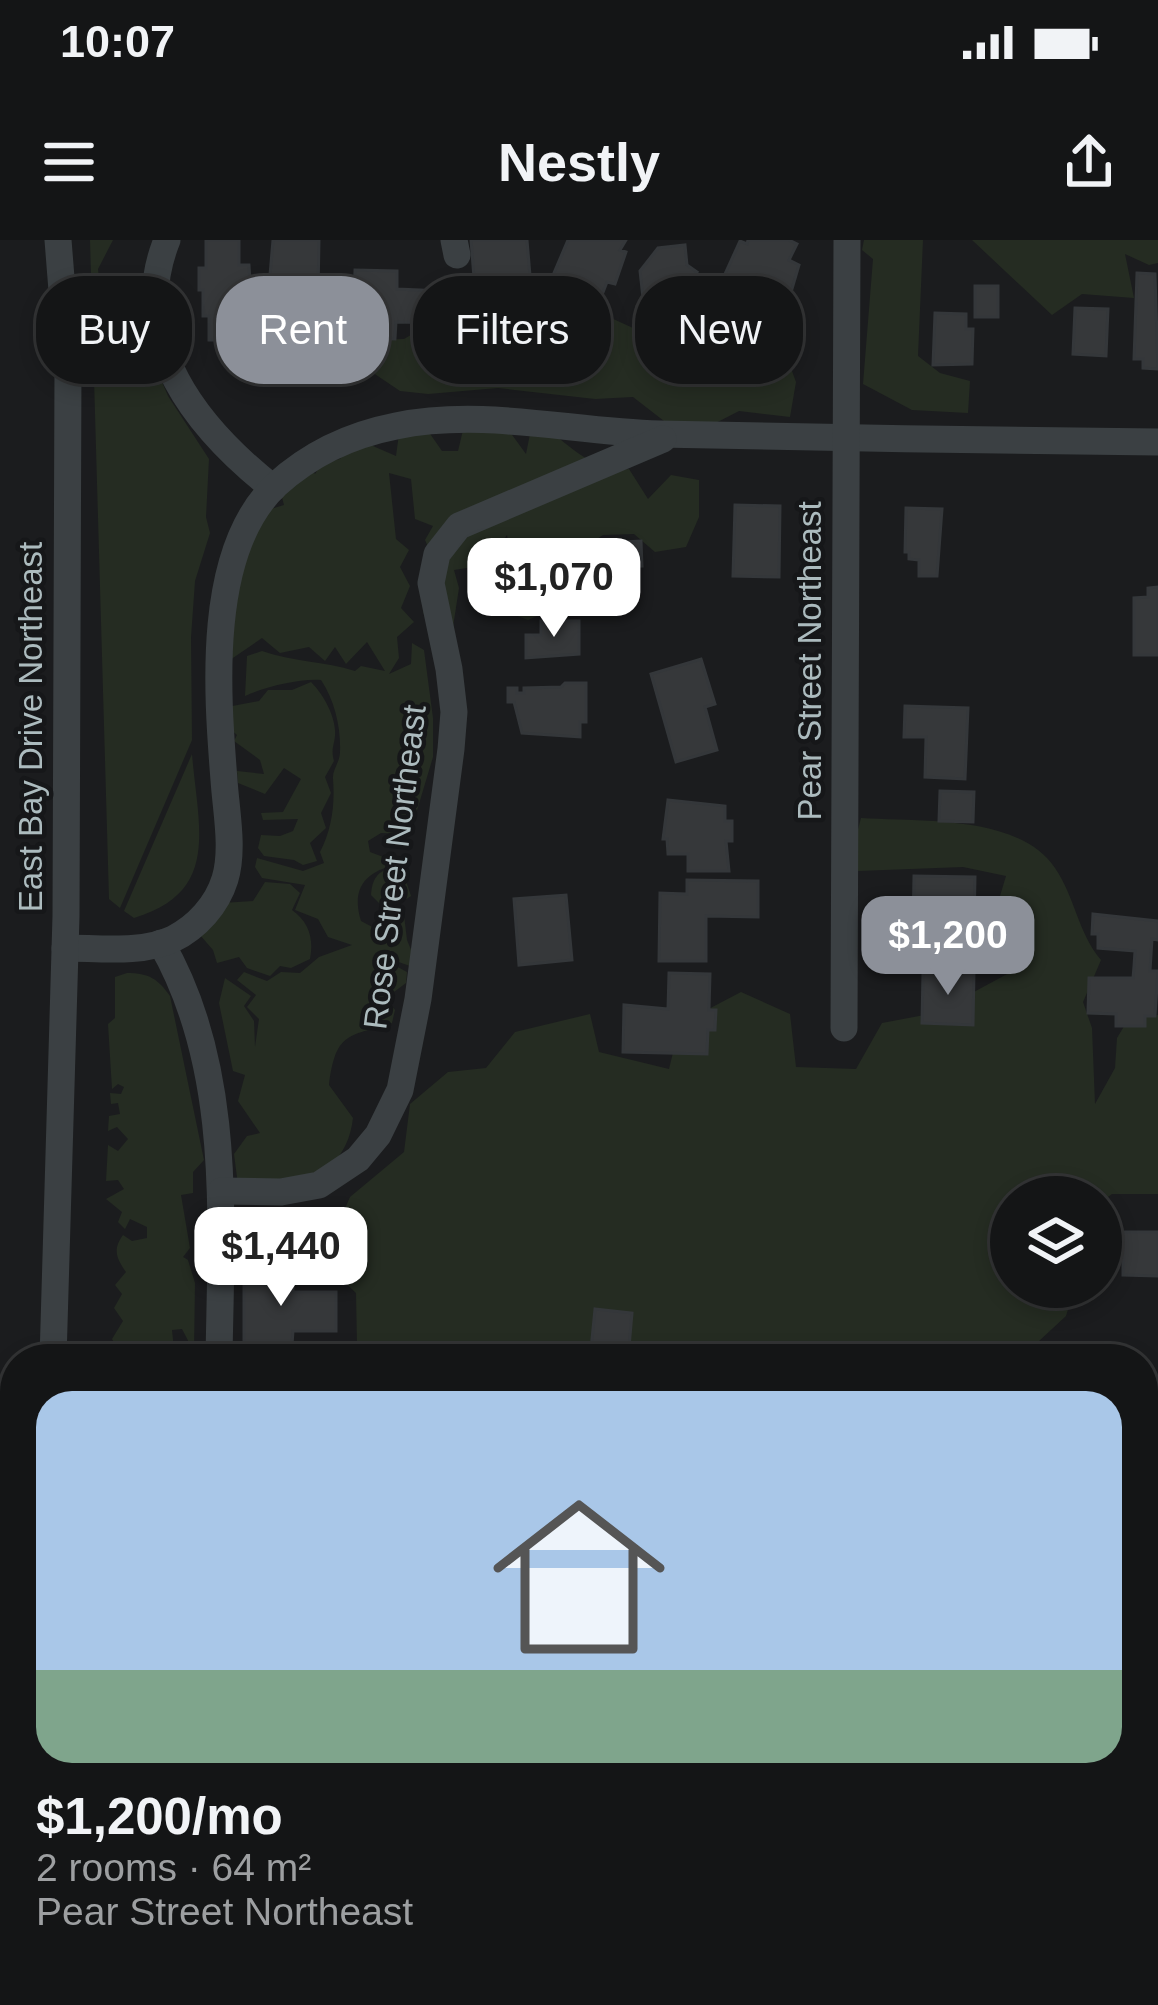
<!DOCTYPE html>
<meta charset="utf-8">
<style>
body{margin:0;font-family:Arial,sans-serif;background:#1d1e1f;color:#f1f3f6;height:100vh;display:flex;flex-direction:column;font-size:45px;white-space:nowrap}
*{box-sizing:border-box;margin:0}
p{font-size:39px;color:#9d9fa1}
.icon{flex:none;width:66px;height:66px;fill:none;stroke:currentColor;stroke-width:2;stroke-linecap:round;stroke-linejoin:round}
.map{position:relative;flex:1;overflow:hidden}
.side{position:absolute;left:0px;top:1104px;width:1158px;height:663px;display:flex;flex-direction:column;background:#141516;border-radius:48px 48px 0 0;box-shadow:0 6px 18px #0003,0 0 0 3px #333435}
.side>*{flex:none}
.hud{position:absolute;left:36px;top:36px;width:1086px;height:108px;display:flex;gap:24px}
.tools{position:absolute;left:990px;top:936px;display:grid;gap:24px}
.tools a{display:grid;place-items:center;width:132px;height:132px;border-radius:50%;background:#141516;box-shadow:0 6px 18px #0003,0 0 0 3px #333435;font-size:60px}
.price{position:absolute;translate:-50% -102px;padding:0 27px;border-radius:24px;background:#fff;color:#222;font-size:39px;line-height:78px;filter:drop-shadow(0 3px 6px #0008)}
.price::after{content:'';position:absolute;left:50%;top:72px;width:36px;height:27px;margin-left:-18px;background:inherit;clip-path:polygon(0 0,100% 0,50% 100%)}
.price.current{background:#8c9099;color:#fff}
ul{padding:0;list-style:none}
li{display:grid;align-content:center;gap:24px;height:636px;padding:0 36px}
li span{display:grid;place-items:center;height:372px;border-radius:36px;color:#555}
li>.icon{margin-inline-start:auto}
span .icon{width:216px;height:216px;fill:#fffc;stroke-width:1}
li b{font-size:51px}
.tag{padding:0 42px;border-radius:48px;background:#141516;box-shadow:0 6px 18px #0003,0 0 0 3px #333435;font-size:42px;line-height:108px}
.tag.current{background:#8c9099;color:#fff}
.status{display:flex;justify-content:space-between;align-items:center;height:84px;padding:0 60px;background:#141516;direction:ltr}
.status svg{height:33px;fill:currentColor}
header{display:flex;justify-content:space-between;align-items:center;height:156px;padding:0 36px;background:#141516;font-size:54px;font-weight:700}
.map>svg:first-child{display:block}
.green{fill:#252c22}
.water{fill:#2f4342}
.building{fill:#36383a;stroke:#34373a;stroke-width:3}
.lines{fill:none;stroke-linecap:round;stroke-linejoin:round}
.minor{stroke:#3b4043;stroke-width:27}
.labels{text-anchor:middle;stroke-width:9;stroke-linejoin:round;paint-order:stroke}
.street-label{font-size:33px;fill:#acbbbe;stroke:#161719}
</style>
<div class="status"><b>10:07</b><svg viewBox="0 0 49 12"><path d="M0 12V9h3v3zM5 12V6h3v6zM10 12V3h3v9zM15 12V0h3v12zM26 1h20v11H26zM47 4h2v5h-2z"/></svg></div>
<header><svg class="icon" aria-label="menu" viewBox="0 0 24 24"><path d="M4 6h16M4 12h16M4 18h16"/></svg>Nestly<svg class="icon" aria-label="share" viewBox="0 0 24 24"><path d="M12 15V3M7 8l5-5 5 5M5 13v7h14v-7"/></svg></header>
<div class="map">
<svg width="1158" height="1765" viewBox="0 0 1158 1765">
<rect width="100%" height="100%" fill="#1b1c1e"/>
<g class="green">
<path d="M90 0H113L98 29 102 66 100 125 116 141 139 134 147 107 168 156 209 219 206 277 210 293 195 341 191 397 192 500 120 668 109 659Z"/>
<path d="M864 0H923L918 116 940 133 970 141 968 173 912 170 863 144 873 19 862 10Z"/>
<path d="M972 0H1158V23L1149 25 1125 14 1134 58 1082 54 1052 75Z"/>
<path d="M516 57 611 78 633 88 644 120 677 128 710 117 789 123 796 142 790 177 739 171 706 188H673L633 157 595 159 498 148 428 154 400 151 354 120 334 123 339 86 370 100 404 99 436 80Z"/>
<path d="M426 188 442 211H458L463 190 510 192 526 214 530 194 548 189C571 208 598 234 629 229L648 259 671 235 699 240V277L686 307 655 312 634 294 603 295 583 308 581 339 553 369 528 380 494 367 513 330 507 295 486 325 454 330 459 348 453 387 431 388 423 372 444 343 425 300 433 286 415 279 411 239 389 233 396 299 409 310 400 327 410 346 401 368 414 382 397 397 399 418 389 434 411 424 412 403 424 410 433 478V517L410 594 381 593 368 601 370 612 402 624C368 629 350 646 361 681L378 690 388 670 404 675 407 700 414 717 410 726 393 720 375 732 394 725 407 732 406 743 386 758 395 770 392 783C346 797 336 793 329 845L353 878C348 920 323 934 290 956L238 945 234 914 247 896 260 893 238 861 245 835 233 831 219 763 225 738 251 756 244 766 254 781 255 807 259 779 247 767 256 755 237 740 244 732 267 741 281 732 300 733 319 717 352 705 328 697 318 679 295 670 305 645 262 638 255 627 257 618 303 631 324 623 320 612C332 589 335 564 333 539 332 530 340 522 340 512 341 488 335 461 321 440 302 438 263 447 245 456L247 416 262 411C292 422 325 421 355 431L361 426 385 431 367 402 346 424 335 407 325 421 309 407 280 413 262 398 230 420 216 331 239 322 264 271 284 265 280 250 301 214 315 234 322 223 340 219 351 205 366 203 396 216 399 194Z"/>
<path d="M311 442C322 453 334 473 335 490 336 503 330 507 334 521L325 537 331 553 321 573 326 588 310 603 317 621 303 625 294 620 264 616 258 608 261 595 280 596 293 591 298 579 263 580 261 573 283 572 301 539 284 528 265 554 238 543 237 531 264 534 260 520 234 501 237 495 227 486V467L259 461 268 450H292Z"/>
<path d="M192 514C198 587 221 652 134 678L124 671Z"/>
<path d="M861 578C918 582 1019 574 1055 628 1075 657 1078 693 1101 720L1083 762 1092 788 1095 864 1115 828 1117 798 1129 778 1158 775V954H1112L1101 962V957H1011V1047H1075L1066 1076 1025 1114 1013 1119 857 1116 851 1119H320L311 1112 357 1105 356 1053 322 1021 350 957 404 912 410 864 448 832 486 828 515 792 590 774 599 812 669 829 680 784 741 752 790 774 796 827 856 829 882 783 935 773 1009 733 984 709 1006 636 963 627 858 631 854 604Z"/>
<path d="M392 627 403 632 411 656 394 667 384 668 371 655C372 639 377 632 392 627Z"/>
<path d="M265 642 290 644 300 653 292 670C309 682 314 699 310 719L291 728 280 726 270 736 247 728 239 717 217 723 213 710 200 695 222 663 253 661Z"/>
<path d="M127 733C149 733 158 739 170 756L204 920 193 932V953L181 955 190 1008 183 1017 188 1020 195 1043 194 1112 182 1089 172 1090 175 1119H118L121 1114 112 1099 123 1081 114 1068 122 1054 115 1045 126 1032C117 1019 112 1010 123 995L132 1001 147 998V987L130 979 125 989 118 982 122 972 106 959 124 949 118 940 106 941 108 905 118 911 128 899 117 887 108 891 109 876 120 874 118 863 111 864 110 853 121 854 124 847 118 844 112 849 108 784 115 778V737Z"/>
<path d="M203 1752H900V1765H212Z"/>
</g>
<path class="water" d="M0 1685 15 1730V1752H22L27 1765H0Z"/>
<g class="building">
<path d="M206 0H239V25H249L252 73H247L246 100H209V76H203V50H199V28H206Z"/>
<path d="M273 0H319L318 54H325L324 116H278L276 58H268Z"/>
<path d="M471 0H527L531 47 475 51Z"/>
<path d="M568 0H626L620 10 626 12 615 44 607 42 602 55 597 53 594 63 585 66 564 59V55L548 47Z"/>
<path d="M748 0H789L797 4 789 20 799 25 789 59 793 61 782 84 788 87 782 99 772 112 761 107 757 115 728 101 731 94 718 88 724 75 718 72 734 38 725 34 740 1 747 4Z"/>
<path d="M685 5 687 25 697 32 690 40 694 63 688 64 691 87 697 91 690 99 691 118 662 122 642 106 637 67H644L640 31 658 8Z"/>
<path d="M355 30 397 31V49L442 51 441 83 396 82 395 99 353 98Z"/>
<path d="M1137 33 1155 34 1158 129 1143 128V119H1134Z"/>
<rect x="975" y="46" width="23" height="31"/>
<path d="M1075 68 1108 69 1106 116 1073 114Z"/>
<path d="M935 73 966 74V89H973L972 124 933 125Z"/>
<path d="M735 265 780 266 779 337 733 336Z"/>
<path d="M906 268 942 269 937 336H919V320L909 319V312H905Z"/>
<path d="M641 301 642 326 610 327 611 350 598 367 560 368 558 315 603 314 602 303Z"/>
<path d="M1158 347V415H1134V358L1148 357V348Z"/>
<path d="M541 381H579V414L526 418V395H541Z"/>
<path d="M701 419 715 464 705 467 717 510 676 522 651 434Z"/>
<path d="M565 443H586V482H580V497L522 493 514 462H508V448H517V453H524V448L561 447Z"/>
<path d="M905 466 968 468 965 539 925 537 926 497H904Z"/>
<path d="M940 551 974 552 973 582 939 581Z"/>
<path d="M668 560 725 566V581H732V601H726L729 631H688V614H668L667 599H663Z"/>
<path d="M914 636 975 637 974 687 913 686Z"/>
<path d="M687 640 758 641V677L706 676V721H659L660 653 687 654Z"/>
<path d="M566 655 572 720 519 725 514 659Z"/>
<path d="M1093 674 1158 681V700L1152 699 1150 731H1158L1155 776H1145V786H1116V774L1088 773 1089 738H1133L1134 726 1135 711 1098 708V694H1092Z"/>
<path d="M923 731 974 732 973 785 922 783Z"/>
<path d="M669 733 710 734 709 770H716L715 790H708L707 814 623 812 624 765 668 769Z"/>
<path d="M1123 992H1158V1036L1123 1035Z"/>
<path d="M244 1023H293V1052H336V1091H293L291 1119H270L269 1111H244Z"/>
<path d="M595 1069 632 1073 628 1119H590Z"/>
<path d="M667 1107 718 1111 717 1119H666Z"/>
<rect x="1143" y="1258" width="15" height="37"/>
<rect x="1143" y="1328" width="15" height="68"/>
<rect x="1143" y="1398" width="8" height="40"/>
<rect x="1143" y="1451" width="15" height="43"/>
<path d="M1143 1517H1158L1157 1565H1143Z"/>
<path d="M1143 1589 1158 1590V1659H1144Z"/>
<path d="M981 1752H1026V1765H969L967 1762Z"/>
<path d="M1067 1752H1120V1765H1068Z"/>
</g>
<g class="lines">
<g class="minor">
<path d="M167 0C126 102 198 189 273 248"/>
<path d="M454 0 457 15"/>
<path d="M161 703C233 827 221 981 219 1119"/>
<path d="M65 708C99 708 141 714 173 699 197 687 217 665 225 639 234 609 226 571 224 540 217 452 206 311 276 245 311 213 350 195 396 186 484 168 572 192 659 194 825 198 992 200 1158 202"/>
<path d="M844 788 847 0"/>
<path d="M221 951 281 952 319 945 358 919 378 895 400 850 418 759 451 509 454 472 449 429 431 343 437 314 459 286 663 199"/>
<path d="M53 1119 66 676 68 126 58 0"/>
<path d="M133 1752 137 1765"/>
<path d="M849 1752V1765"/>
</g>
</g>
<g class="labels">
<g class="street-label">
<text transform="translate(809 421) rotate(-90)" y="12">Pear Street Northeast</text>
<text transform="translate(30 487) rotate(-90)" y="12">East Bay Drive Northeast</text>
<text transform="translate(394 627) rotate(-83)" y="12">Rose Street Northeast</text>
</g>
</g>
</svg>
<div class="tools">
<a><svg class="icon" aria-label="layers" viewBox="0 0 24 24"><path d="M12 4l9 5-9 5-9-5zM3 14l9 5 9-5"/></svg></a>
</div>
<b class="price" style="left:554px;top:400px">$1,070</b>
<b class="price current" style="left:948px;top:758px">$1,200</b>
<b class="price" style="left:281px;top:1069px">$1,440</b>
<div class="hud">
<a class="tag">Buy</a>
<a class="tag current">Rent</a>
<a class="tag">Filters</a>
<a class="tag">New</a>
</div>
<section class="side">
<ul>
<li><span style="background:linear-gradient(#a9c7e8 75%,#7fa58c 0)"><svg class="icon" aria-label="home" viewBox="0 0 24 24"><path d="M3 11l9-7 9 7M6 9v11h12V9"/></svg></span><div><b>$1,200/mo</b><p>2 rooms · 64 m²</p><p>Pear Street Northeast</p></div></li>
</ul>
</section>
</div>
